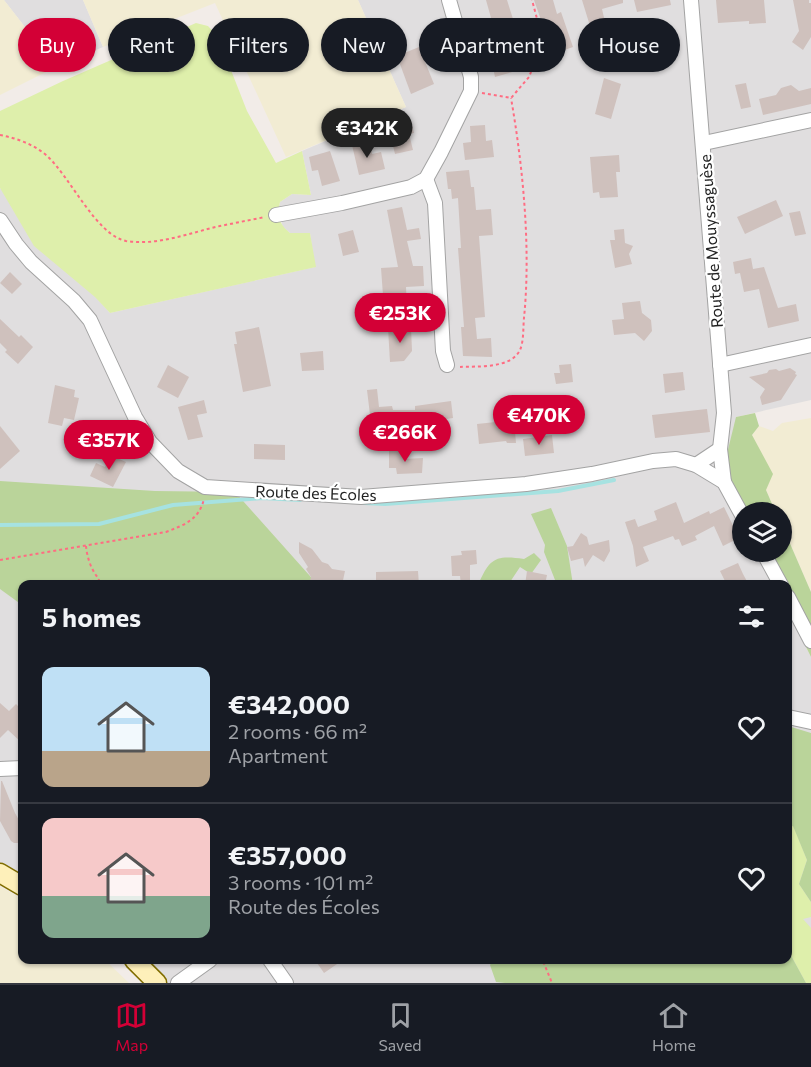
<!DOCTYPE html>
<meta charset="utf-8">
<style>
body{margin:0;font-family:Commissioner,sans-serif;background:#242831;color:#f1f3f6;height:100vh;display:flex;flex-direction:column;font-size:22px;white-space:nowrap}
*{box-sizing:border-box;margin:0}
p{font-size:20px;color:#9ea1a6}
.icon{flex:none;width:33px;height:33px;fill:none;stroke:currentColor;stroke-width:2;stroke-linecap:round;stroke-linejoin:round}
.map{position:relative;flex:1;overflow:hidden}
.panel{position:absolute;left:18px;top:580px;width:774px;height:384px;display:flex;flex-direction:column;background:#171b24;border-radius:12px;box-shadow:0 2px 4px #0004}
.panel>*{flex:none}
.hud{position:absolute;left:18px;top:18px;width:776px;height:54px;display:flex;gap:12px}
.fabs{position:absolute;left:732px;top:502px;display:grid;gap:12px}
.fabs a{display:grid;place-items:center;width:60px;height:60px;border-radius:50%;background:#171b24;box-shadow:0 2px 4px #0004;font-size:30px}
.price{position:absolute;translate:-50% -51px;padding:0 14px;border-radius:21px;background:#d30036;color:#fff;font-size:20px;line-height:39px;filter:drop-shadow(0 2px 3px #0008)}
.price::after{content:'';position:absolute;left:50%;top:36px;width:18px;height:14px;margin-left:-9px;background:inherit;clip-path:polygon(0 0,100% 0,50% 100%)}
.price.active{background:#222;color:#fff}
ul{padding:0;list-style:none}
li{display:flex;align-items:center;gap:18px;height:150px;padding:0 24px}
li+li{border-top:2px solid #363941}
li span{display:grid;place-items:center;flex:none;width:168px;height:120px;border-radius:12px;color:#555}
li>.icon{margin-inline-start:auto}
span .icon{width:72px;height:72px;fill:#fffc;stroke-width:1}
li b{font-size:26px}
h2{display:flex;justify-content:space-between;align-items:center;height:72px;padding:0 24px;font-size:26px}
.tag{padding:0 21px;border-radius:27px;background:#171b24;box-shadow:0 2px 4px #0004;font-size:21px;line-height:54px}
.tag.active{background:#d30036;color:#fff}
.tab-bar{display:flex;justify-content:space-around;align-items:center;height:84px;border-top:2px solid #363941;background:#171b24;font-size:16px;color:#9ea1a6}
.tab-bar a{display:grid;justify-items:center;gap:3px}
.tab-bar .active{color:#d30036}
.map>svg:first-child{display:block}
.residential{fill:#e0dedf}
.farmland{fill:#f2ecd3}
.grass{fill:#deefab}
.forest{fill:#bad49a}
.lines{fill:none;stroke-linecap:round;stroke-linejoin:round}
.stream{stroke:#a6e2e1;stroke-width:4}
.building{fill:#cfc1bd}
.street-casing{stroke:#a3a3a3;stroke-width:16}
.secondary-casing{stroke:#816e00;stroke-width:21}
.path{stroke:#ff6c82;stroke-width:2;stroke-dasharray:3 3;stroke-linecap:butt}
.street{stroke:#fff;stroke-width:14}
.secondary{stroke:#fef0ba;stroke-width:18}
.labels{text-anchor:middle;stroke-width:4.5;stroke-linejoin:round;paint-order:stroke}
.street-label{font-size:16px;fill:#222;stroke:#fff}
</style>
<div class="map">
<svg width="811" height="983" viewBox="0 0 811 983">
<rect width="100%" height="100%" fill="#f2ece8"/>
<g class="residential">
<path d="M4 0H83L103 47 56 67Z"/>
<path d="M358 0H811V400L736 417 742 522V552H758L775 585H22V877L2 864 0 865V188L110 313 315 267 310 233H290L283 227 278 212 280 202 292 194 311 195 302 151 406 107Z"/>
<path d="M788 611 811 657V983H162L140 960H788Z"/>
</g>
<g class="farmland">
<path d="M0 0H4L56 67 0 95Z"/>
<path d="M83 0H358L406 107 286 157 215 3 103 47Z"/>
<path d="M811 418V592L782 525V513H776L766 490 752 435 759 426 773 431 782 423Z"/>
<path d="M0 886 22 899V960H105L129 983H0Z"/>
</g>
<g class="grass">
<path d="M196 23 208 26 218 37 247 111 276 163 302 151 311 195 292 194 280 202C277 216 279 224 290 233H310L316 267 110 313 95 297 34 246 0 188V111L63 81Z"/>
<path d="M793 825 807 860 799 884 811 902V917L803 919 811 928V983H806L788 950V828Z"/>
</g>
<g class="forest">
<path d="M755 413 759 426 752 435 773 474 766 490 776 513H742L721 478 736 417Z"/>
<path d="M0 481 155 491 235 492 318 585H22V605L0 589Z"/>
<path d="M551 508 567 546 573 585H557L544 552 545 545 531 514Z"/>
<path d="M782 525 811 592V657L788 611V585L758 552H782Z"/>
<path d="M534 553 541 560 531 574 520 567 508 585H478C490 558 495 555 524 559Z"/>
<path d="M788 726 811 733V902L799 884 807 860 793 826 788 828Z"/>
<path d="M788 950 806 983H505L496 982 490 965 493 960H788Z"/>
</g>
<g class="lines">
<g class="stream">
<path d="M364 503 385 504 558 491 614 480"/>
<path d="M0 525 99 524 173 505 262 498 300 500"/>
</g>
</g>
<g class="building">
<path d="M486 0H507L513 19 493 25Z"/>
<path d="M534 0H553L557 14 561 12 573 47 553 54Z"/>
<path d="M582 0H623V3L602 9 605 22 590 26Z"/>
<path d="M634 0H670L671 5 637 12Z"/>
<path d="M716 0H764L766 23 749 24V21L718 23Z"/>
<path d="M793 0H809V3H811V37L803 50 792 42 799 31Z"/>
<path d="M506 36 509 48 520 45 525 60 516 61 519 70 495 77 487 40Z"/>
<path d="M419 47 434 84 411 94 397 56Z"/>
<path d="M604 78 621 84 611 119 595 114Z"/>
<path d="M746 83 751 107 741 109 735 85Z"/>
<path d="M791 85 799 91 811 88V104L763 115 759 99 776 95 781 88Z"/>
<path d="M411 121 414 133 409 134 413 150 395 154 388 126Z"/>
<path d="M485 125 486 141 492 140 494 157 465 160 463 143 471 142 470 126Z"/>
<path d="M370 141 372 154 381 152 385 169 359 175 352 145Z"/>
<path d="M330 151 340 181 322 186 318 170 312 171 309 157Z"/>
<path d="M619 155 620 172H616L618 197 600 198 599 192 593 193 590 157Z"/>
<path d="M469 170 471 187H474L476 210 491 209 493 235 479 236 485 317 475 318 477 339 491 338 492 357 463 356 461 327H464L458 248H461L458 198 452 199 451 189H448L446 172Z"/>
<path d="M776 200 783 216 745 234 737 217Z"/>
<path d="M402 207 407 230 419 228 421 239 407 241 413 266H423L424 286 406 287 407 308 384 309 381 268 398 267 387 210Z"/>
<path d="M800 211 806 234 795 236 789 213Z"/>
<path d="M624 229 625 243 633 246 629 254 632 264 615 268 610 240H615L614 230Z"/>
<path d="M353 230 359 252 343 256 338 234Z"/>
<path d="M751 258 753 269 764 267 778 308 796 304 799 321 768 328 759 289 744 292 740 273 735 274 733 262Z"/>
<path d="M10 272 22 284 12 294 0 283Z"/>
<path d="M640 301 642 313 651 320 652 331 644 341 635 333 614 335 612 320 624 319 622 303Z"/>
<path d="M0 319 19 337 21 335 33 347 18 364 5 352 7 350 0 343Z"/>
<path d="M259 327 271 386 243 392 234 344H237L235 332Z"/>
<path d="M411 327 412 351 404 361 390 362 388 328Z"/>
<path d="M323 351 324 370 302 371 300 353Z"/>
<path d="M571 364 573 382 556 384 554 373H560L559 365Z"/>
<path d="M168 365 189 377 178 398 157 387Z"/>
<path d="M790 368 796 372 795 374 797 375 781 400 762 405 760 397 765 389 749 377 767 373 769 370 776 369 779 371Z"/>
<path d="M683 372 685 390 665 393 663 374Z"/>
<path d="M55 385 75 390 74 397 79 398 74 420 64 418 62 426 48 423Z"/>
<path d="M377 389 379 407 392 406 393 410H415V406L451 401 453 418 387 428 385 422 371 423 367 390Z"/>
<path d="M204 400 207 413 197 415 203 437 188 440 178 407Z"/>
<path d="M707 409 710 432 655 438 652 415Z"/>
<path d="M514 420 516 443H507L506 441 479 444 477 424Z"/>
<path d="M0 426 20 451 0 469Z"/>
<path d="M552 435 554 453 525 456 523 439Z"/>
<path d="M254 444 285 445V460L254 459Z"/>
<path d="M403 449V459L423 458 422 473 397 474 396 468H389V450Z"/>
<path d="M110 455 126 462 113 487 90 476 96 463 105 467Z"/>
<path d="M676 502 684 523 709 511 710 514 724 507 739 538 723 546 714 526 695 536 697 540 682 546 679 539 675 540 673 536 643 547 649 561 636 567 633 546 625 522 635 519 638 527 657 520 654 511Z"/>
<path d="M581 533 587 537 589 545 609 540 610 551 604 562 593 555 585 567 583 558 571 561 567 547 573 546Z"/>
<path d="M299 542 312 549 322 562 328 564 332 569 345 571 342 585 325 582 320 585H309L311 577 306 569 308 567 299 553Z"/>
<path d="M476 550 477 564 470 565V584L461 585 460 576H452L451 556 462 555 461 551Z"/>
<path d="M738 563 743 574 749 585H727L720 571Z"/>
<path d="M418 571 419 585H376V572Z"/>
<path d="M527 571 547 575 545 585H525Z"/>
<path d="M0 703 9 711 16 704 22 710V743L8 730 0 738Z"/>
<path d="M1 781H2L15 813 20 822 22 821V843H14L11 841 0 821Z"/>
<path d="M315 960H343L324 973Z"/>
</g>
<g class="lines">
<g class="street-casing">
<g id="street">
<path d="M691 0 724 413 720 449 724 482"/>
<path d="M704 143 811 120"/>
<path d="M426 179 435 203 443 351 447 365"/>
<path d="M276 215 342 203 411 187 426 179 441 152 471 91V77L449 0"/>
<path d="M0 220 16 244 31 262 74 301 90 320 135 417 150 442 178 471 205 487 361 497 526 484 592 474 653 461 676 459 696 465 724 482 742 515"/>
<path d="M720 365 811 345"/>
<path d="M696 465 720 449"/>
<path d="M763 552 781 585"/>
<path d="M788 597 811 641"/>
<path d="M788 717 811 722"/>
<path d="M0 769 22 768"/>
<path d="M270 960 286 983"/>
<path d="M178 983 210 960"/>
</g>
</g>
<g class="secondary-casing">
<g id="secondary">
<path d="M0 873 22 886"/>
<path d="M134 960 157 983"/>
</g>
</g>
<g class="path">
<path d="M482 93 511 98 529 77 543 41 532 0"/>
<path d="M0 135C16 138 33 144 46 155 70 176 96 235 126 241 158 246 189 233 220 226 235 223 250 220 265 217"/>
<path d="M460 367C477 366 511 369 520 350 524 341 523 327 524 318 531 248 523 167 511 98"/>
<path d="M86 546C87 557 91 570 99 579L98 585"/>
<path d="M0 560 166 532C184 525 199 520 204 499"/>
<path d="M538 960 543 961 552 983"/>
</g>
<use href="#street" class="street"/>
<use href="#secondary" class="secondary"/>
</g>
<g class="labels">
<g class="street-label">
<text transform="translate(711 241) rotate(-94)" y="6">Route de Mouyssaguèse</text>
<text transform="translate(316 493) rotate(2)" y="6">Route des Écoles</text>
</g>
</g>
</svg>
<div class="fabs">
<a><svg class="icon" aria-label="layers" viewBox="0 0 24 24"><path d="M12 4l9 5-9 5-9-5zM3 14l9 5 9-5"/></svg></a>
</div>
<b class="price active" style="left:367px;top:159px">€342K</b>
<b class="price" style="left:400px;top:344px">€253K</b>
<b class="price" style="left:539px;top:446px">€470K</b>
<b class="price" style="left:405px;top:463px">€266K</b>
<b class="price" style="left:109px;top:471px">€357K</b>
<div class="hud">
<a class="tag active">Buy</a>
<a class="tag">Rent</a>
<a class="tag">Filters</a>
<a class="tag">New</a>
<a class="tag">Apartment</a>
<a class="tag">House</a>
</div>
<section class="panel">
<h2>5 homes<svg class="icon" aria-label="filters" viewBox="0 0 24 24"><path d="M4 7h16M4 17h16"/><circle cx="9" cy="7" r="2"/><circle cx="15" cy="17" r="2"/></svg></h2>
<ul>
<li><span style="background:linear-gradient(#bfe0f5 70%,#b9a48a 0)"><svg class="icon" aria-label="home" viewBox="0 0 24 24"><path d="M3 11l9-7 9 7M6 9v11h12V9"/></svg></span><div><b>€342,000</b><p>2 rooms · 66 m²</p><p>Apartment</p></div><svg class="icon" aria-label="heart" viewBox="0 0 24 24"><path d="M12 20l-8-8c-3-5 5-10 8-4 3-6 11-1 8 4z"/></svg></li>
<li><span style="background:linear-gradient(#f6c9c9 65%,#7fa58c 0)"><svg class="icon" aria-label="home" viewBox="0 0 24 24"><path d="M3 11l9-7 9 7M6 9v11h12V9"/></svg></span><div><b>€357,000</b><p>3 rooms · 101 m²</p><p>Route des Écoles</p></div><svg class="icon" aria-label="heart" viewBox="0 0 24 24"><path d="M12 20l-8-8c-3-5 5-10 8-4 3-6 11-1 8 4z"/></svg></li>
</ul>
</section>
</div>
<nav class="tab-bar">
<a class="active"><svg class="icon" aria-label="map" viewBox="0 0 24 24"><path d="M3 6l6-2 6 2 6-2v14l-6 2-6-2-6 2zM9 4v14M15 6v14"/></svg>Map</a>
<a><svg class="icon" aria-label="saved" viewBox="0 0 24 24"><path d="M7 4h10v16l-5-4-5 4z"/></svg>Saved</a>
<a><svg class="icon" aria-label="home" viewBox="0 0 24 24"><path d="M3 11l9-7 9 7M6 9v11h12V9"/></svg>Home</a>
</nav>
